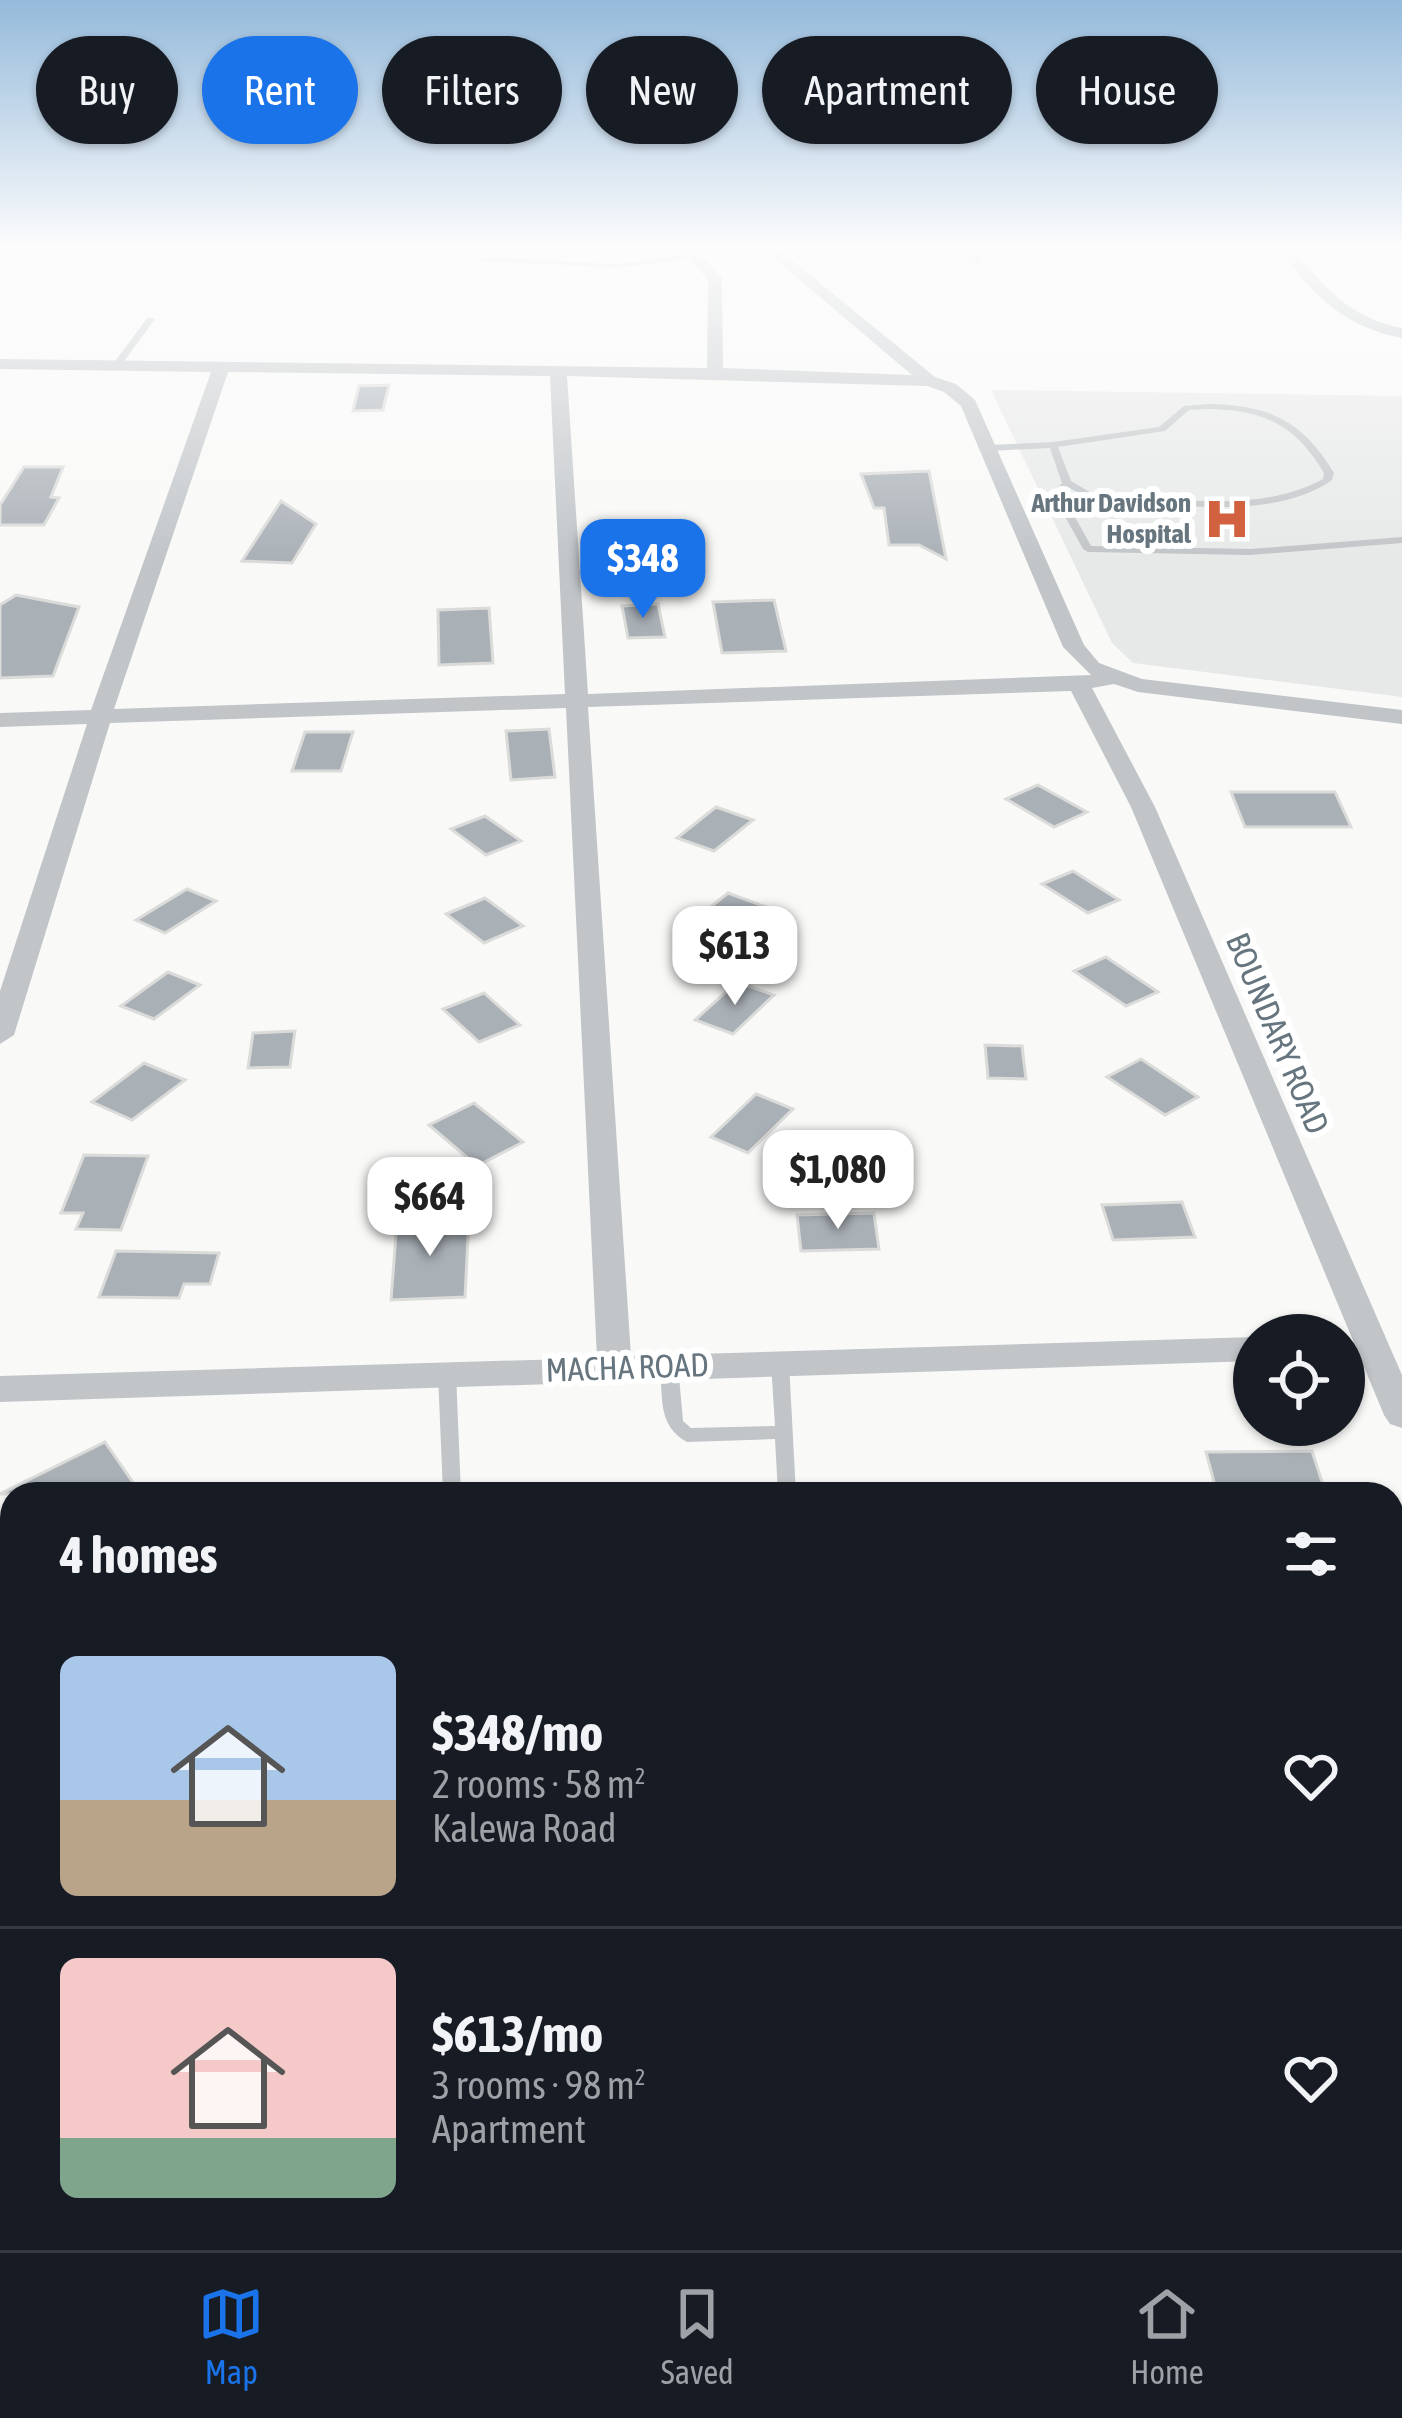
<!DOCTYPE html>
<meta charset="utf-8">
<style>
body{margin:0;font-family:"Asap Condensed",sans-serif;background:#242831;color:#f1f3f6;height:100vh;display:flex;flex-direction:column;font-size:45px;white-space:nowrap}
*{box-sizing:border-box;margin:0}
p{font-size:39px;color:#9ea1a6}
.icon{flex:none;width:66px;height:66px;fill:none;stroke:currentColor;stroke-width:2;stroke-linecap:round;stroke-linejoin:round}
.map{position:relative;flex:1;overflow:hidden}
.drawer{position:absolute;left:0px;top:1482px;width:1404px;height:768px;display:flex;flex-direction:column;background:#171b24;border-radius:36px 36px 0 0;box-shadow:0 3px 9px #0004}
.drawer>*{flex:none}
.guide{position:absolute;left:36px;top:36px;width:1332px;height:108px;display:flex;gap:24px}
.controls{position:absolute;left:1233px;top:1314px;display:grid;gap:24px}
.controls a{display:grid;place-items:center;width:132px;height:132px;border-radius:50%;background:#171b24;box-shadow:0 3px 9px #0004;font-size:60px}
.price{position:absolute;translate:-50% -102px;padding:0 27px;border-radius:24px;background:#fff;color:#222;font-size:39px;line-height:78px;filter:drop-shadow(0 3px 6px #0008)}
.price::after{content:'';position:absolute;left:50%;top:72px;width:36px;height:27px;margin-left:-18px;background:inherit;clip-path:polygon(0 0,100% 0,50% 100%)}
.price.selected{background:#1a73e8;color:#fff}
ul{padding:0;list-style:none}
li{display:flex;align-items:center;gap:36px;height:300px;padding:0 60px}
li+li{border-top:3px solid #363941}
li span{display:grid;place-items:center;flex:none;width:336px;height:240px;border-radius:18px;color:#555}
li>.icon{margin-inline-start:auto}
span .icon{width:144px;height:144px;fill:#fffc;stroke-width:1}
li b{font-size:51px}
h2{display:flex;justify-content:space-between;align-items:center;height:144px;padding:0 60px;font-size:51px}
.tag{padding:0 42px;border-radius:54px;background:#171b24;box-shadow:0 3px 9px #0004;font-size:42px;line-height:108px}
.tag.selected{background:#1a73e8;color:#fff}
.tabs{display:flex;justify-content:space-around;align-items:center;height:168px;border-top:3px solid #363941;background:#171b24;font-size:33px;color:#9ea1a6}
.tabs a{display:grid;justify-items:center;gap:6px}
.tabs .selected{color:#1a73e8}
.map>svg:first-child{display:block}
.built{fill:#e7e8e8}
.building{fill:#a9b0b6;stroke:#dbdbda;stroke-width:3}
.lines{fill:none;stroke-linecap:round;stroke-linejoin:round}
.service{fill:#c1c5c8;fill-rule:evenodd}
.minor{fill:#c1c5c8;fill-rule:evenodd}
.labels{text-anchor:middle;stroke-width:12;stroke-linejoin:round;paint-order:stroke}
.far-poi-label{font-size:27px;font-weight:bold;fill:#67757f;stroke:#fff;text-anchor:end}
.street-label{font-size:33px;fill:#67757f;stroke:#fff}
</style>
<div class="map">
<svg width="1402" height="2250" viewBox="0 0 1402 2250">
<rect width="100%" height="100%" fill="#f9f9f8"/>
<path class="built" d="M991 390 1402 396V697L1133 663 1112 643Z"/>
<g class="building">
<path d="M389 385 383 410 353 411 359 386Z"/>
<path d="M24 467H63L51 497 59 498 44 525H0V505Z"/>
<path d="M929 471 946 559 919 545H889L884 508H874L861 474Z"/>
<path d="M281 501 316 524 292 563 242 561Z"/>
<path d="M16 595 79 607 53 676 0 678V605Z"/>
<path d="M774 600 786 651 722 653 713 602Z"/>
<path d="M658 604 665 637 628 638 622 606Z"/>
<path d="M489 608 493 663 439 665 438 610Z"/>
<path d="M549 729 555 777 511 780 506 731Z"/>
<path d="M305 732H353L341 771H292Z"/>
<path d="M1038 785 1087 812 1054 827 1006 799Z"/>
<path d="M1231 792H1335L1351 827H1245Z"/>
<path d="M716 807 753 820 714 851 677 838Z"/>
<path d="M485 816 521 841 486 855 451 829Z"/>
<path d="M1073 871 1119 900 1088 913 1042 884Z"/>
<path d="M187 889 216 901 165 933 136 920Z"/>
<path d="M728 893 766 907 726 940 688 925Z"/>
<path d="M485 898 523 926 484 943 446 914Z"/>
<path d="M1106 957 1158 992 1126 1006 1074 971Z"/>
<path d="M168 972 200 985 154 1019 121 1006Z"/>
<path d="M737 982 774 995 733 1034 695 1020Z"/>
<path d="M484 993 520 1025 479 1042 443 1009Z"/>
<path d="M295 1031 290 1067 248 1068 253 1033Z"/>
<path d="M985 1045 1022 1046 1026 1079 988 1078Z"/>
<path d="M1141 1059 1198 1097 1165 1115 1107 1077Z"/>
<path d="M144 1063 185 1080 132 1120 92 1102Z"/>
<path d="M756 1094 793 1109 748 1153 711 1137Z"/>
<path d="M474 1103 523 1142 477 1166 429 1125Z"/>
<path d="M84 1155 148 1156 121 1230 76 1229 83 1213H61Z"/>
<path d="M1182 1202 1195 1237 1113 1240 1102 1205Z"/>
<path d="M874 1213 879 1249 801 1251 797 1215Z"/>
<path d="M469 1218 465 1297 391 1300 397 1221Z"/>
<path d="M116 1251 219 1253 210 1284H184L179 1298 99 1297Z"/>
<path d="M105 1442 134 1484 114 1494H0Z"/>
<path d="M1312 1451 1326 1494H1236L1234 1486H1215L1206 1452Z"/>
</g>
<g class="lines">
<g class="service">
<path d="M695 254 698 258 615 268 483 261 479 259 483 257 615 264Z"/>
<path d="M148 317 155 319 119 368H113V364Z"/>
<path d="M1209 404C1269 405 1303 421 1334 473L1332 480C1275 521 1172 504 1105 501L1088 498 1068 487 1062 493 1091 546 1250 549 1402 537V543L1250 555 1088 552 1083 549 1052 493 1062 483 1050 448 989 451 985 448 989 445 1053 442 1159 427 1184 406ZM1209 409C1264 410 1296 425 1324 473L1323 479C1259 514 1175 498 1105 495L1093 494 1071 481 1058 447 1165 431 1189 410Z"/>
<path d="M780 1357 786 1359 789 1363 796 1494H778L775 1439 687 1442C657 1426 663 1396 660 1365L663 1361H675L678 1365 683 1421 691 1428 775 1426 771 1363 774 1359Z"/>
<path d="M447 1367 453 1369 456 1373 461 1494H443L438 1373 441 1369Z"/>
</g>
<g class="minor">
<path d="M689 248H703L702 255 722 279 723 368 912 375 762 248H777L935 377 956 384 975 400 1084 645 1099 663 1142 679 1402 710V724L1138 692 1114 684 1092 688 1155 807 1402 1375V1428L1390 1424 1384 1415 1131 807 1071 691 588 707 631 1356 1254 1337V1361L0 1402V1376L597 1358 566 708 110 723 14 1035 0 1044V991L87 724 0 727V713L91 710 211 372 0 369V359L707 368 708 280 688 256ZM228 372 550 376 565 694 114 709ZM567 376 927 386 944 392 961 406 1063 647 1091 675 588 694Z"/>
<path d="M971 248H985L979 266 967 263Z"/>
<path d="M1279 248H1293C1323 287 1352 319 1402 328V338C1344 327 1312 295 1279 248Z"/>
</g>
</g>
<linearGradient id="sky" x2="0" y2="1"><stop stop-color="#95badb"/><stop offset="0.44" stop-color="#fcfcfc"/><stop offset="1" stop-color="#fcfcfc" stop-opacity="0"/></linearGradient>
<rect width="1402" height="562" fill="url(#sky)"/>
<defs>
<g id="hospital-bare" transform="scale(3.6)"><path d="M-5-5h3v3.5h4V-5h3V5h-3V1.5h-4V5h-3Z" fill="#d2623f" stroke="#fff" stroke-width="2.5" paint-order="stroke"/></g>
</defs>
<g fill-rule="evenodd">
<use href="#hospital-bare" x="1227" y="519"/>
</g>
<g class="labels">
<g class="far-poi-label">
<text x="1191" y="512">Arthur Davidson<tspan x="1191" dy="31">Hospital</tspan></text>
</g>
<g class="street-label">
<text transform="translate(1278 1033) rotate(67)" y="12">BOUNDARY ROAD</text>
<text transform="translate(627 1367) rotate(-2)" y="12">MACHA ROAD</text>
</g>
</g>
</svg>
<div class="controls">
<a><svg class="icon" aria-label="locate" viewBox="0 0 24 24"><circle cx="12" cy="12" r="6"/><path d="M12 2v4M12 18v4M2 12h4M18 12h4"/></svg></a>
</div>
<b class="price selected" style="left:643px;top:621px">$348</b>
<b class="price" style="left:735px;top:1008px">$613</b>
<b class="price" style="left:838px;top:1232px">$1,080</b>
<b class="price" style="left:430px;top:1259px">$664</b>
<div class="guide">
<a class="tag">Buy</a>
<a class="tag selected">Rent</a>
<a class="tag">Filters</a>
<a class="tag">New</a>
<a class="tag">Apartment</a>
<a class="tag">House</a>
</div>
<section class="drawer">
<h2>4 homes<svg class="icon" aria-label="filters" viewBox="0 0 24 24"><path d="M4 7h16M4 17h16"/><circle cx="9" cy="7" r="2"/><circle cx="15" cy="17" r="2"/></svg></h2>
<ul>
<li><span style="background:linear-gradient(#a9c7e8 60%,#b9a48a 0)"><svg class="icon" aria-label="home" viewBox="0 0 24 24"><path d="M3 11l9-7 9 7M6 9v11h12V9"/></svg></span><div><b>$348/mo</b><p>2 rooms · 58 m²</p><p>Kalewa Road</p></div><svg class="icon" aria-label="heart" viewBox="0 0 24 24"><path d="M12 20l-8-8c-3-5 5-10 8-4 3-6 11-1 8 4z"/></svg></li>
<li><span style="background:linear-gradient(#f6c9c9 75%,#7fa58c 0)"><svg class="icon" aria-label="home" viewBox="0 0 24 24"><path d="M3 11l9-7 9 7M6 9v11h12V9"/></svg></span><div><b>$613/mo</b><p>3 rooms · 98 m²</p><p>Apartment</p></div><svg class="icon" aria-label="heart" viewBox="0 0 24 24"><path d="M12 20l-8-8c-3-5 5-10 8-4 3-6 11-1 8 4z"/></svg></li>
</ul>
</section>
</div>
<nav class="tabs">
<a class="selected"><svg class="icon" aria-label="map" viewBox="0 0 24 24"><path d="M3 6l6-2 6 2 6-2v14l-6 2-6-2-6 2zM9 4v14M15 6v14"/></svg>Map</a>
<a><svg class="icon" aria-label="saved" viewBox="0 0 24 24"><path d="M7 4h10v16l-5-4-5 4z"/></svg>Saved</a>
<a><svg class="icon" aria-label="home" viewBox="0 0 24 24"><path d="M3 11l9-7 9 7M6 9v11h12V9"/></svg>Home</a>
</nav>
